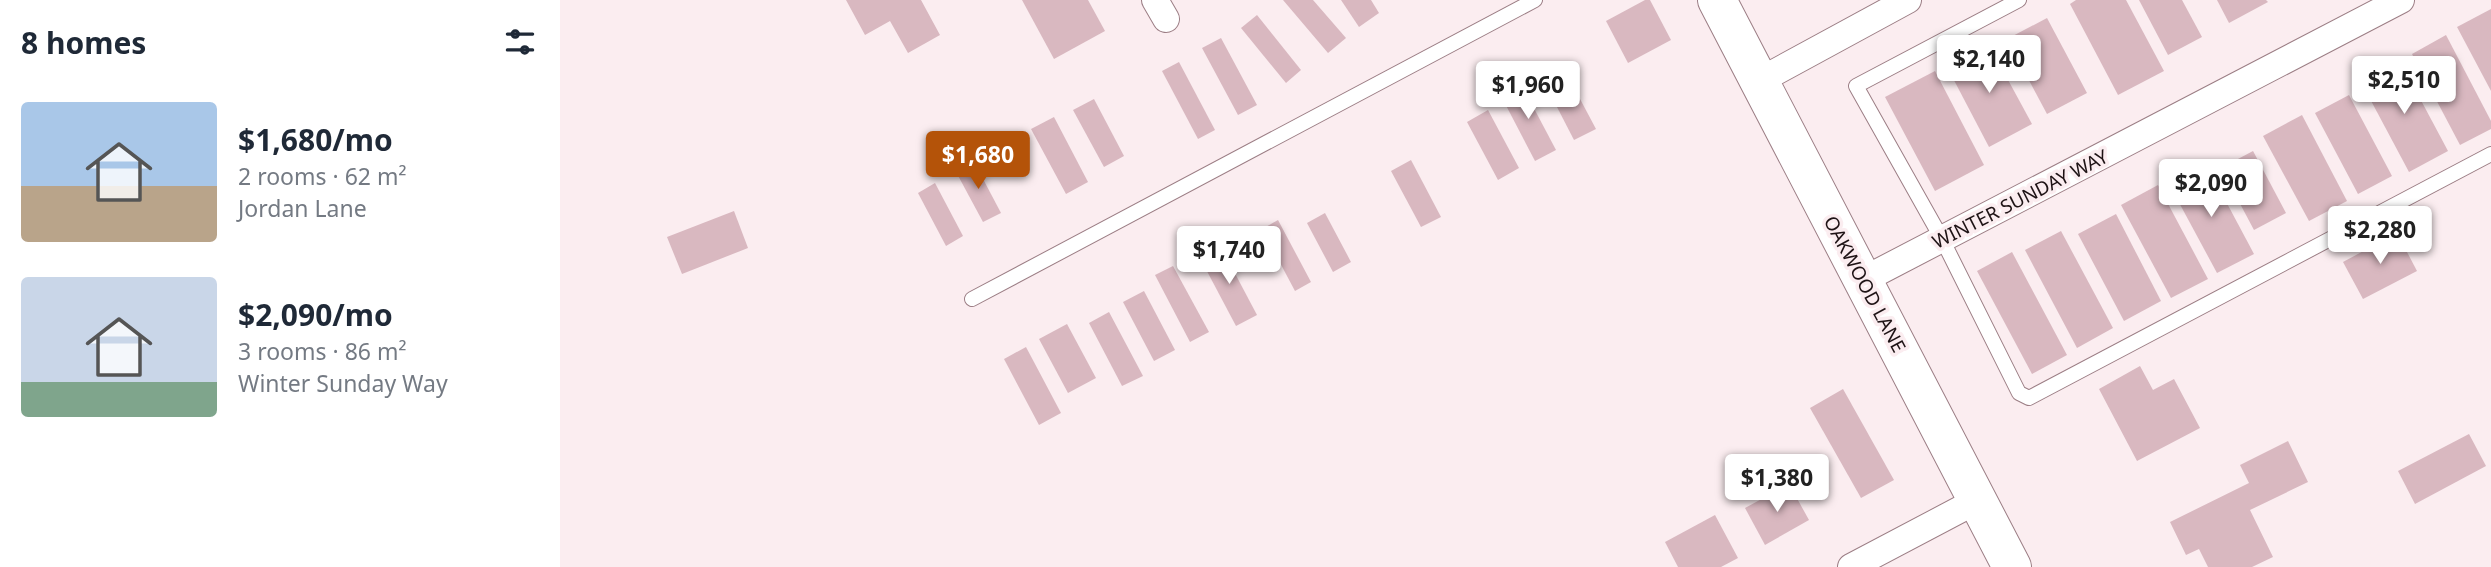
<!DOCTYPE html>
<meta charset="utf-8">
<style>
body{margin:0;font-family:"Noto Sans",sans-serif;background:#f2f2f3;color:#1f2937;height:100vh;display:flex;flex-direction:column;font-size:26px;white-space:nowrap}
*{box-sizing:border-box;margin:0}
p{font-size:23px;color:#747a83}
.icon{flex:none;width:38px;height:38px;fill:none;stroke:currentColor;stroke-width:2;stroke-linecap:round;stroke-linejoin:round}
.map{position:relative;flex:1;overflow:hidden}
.panel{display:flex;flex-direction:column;background:#fff;width:560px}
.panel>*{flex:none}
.price{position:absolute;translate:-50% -60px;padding:0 16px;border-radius:7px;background:#fff;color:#222;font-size:23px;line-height:46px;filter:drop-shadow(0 2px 4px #0008)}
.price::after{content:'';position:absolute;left:50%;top:42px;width:21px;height:16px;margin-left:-10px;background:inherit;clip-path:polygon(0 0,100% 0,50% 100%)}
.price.active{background:#b45309;color:#fff}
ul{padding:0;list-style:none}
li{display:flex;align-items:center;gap:21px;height:175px;padding:0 21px}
li span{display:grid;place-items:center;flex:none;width:196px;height:140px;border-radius:7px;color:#555}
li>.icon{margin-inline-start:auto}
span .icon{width:84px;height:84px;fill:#fffc;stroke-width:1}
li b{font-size:30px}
h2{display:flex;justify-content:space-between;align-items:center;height:84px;padding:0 21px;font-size:30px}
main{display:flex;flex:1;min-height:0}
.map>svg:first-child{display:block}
.building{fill:#d9b8c0}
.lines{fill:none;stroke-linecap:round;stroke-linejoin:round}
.lane-casing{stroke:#9c7e85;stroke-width:16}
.street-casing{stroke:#9c7e85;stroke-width:28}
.secondary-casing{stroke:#9c7e85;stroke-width:40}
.lane{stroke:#fff;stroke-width:14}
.street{stroke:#fff;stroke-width:26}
.secondary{stroke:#fff;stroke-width:38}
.labels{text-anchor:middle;stroke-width:7;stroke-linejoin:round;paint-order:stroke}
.street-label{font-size:19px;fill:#1e1315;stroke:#fbedf0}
</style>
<main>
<section class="panel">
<h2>8 homes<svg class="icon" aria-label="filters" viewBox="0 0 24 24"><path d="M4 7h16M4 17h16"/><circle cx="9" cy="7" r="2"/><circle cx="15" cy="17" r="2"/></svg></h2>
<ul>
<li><span style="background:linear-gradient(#a9c7e8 60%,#b9a48a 0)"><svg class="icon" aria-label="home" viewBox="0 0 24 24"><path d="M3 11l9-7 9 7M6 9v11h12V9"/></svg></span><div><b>$1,680/mo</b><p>2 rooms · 62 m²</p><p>Jordan Lane</p></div></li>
<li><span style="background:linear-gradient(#c9d6e8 75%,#7fa58c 0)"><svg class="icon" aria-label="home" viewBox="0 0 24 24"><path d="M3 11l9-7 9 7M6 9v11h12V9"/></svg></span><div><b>$2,090/mo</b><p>3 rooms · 86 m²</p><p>Winter Sunday Way</p></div></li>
</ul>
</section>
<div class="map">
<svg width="1931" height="567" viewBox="0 0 1931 567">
<rect width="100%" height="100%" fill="#fbedf0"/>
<g class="building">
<path d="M286 0H361L380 35 348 53 330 21 305 35Z"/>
<path d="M462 0H528L545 31 494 59Z"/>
<path d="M723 0H753L786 38 768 53Z"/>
<path d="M781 0H811L819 13 799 27Z"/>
<path d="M1085 0H1090L1111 40 1068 63 1046 21Z"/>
<path d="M1516 0H1566L1604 71 1558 95 1510 4Z"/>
<path d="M1579 0H1622L1642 37 1608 55Z"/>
<path d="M1657 0H1706L1708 2 1669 23Z"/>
<path d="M1931 9V91L1897 27Z"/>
<path d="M697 15 741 70 726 83 681 28Z"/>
<path d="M1487 18 1527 93 1487 114 1447 39Z"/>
<path d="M1886 35 1931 121V129L1900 145 1852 54Z"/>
<path d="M661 38 697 105 678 115 642 48Z"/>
<path d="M1428 43 1472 124 1429 147 1386 65Z"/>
<path d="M1840 61 1888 151 1849 172 1801 82Z"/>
<path d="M619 62 655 130 638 139 602 71Z"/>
<path d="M1003 67 1036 129 1014 140 982 78Z"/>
<path d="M1375 71 1424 165 1375 191 1325 97Z"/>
<path d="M960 82 996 150 975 161 939 92Z"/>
<path d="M1789 95 1832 176 1798 194 1755 113Z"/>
<path d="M534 99 564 156 544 167 513 110Z"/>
<path d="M928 110 959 168 938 180 907 122Z"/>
<path d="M1742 115 1787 201 1749 221 1703 136Z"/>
<path d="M494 117 528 182 506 194 471 129Z"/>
<path d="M1693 151 1726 213 1694 230 1661 168Z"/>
<path d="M413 160 441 213 423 222 395 170Z"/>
<path d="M851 160 881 217 861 227 831 171Z"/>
<path d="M1646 164 1694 254 1657 273 1609 184Z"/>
<path d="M375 183 403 236 386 246 358 193Z"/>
<path d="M1598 185 1648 279 1611 298 1561 205Z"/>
<path d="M174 211 188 248 122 274 107 237Z"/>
<path d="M765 213 791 262 773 272 747 223Z"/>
<path d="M1556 214 1601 301 1564 321 1518 234Z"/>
<path d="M718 220 751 282 735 291 702 229Z"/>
<path d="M1501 231 1553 328 1517 348 1465 250Z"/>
<path d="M1837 233 1857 271 1803 299 1783 262Z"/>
<path d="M661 247 697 315 676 326 640 258Z"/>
<path d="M1452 252 1507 355 1472 374 1417 271Z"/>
<path d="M613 266 649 332 630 342 595 275Z"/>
<path d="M584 291 615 350 594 361 563 302Z"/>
<path d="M549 312 583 376 562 386 529 323Z"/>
<path d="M507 324 536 378 508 393 479 339Z"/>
<path d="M466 347 501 413 479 425 444 359Z"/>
<path d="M1580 366 1593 390 1614 379 1640 428 1577 461 1539 389Z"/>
<path d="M1283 389 1334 480 1301 498 1250 408Z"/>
<path d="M1909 434 1926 466 1855 504 1838 471Z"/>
<path d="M1728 441 1748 482 1690 510 1713 557 1692 567H1648L1639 549 1626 555 1610 522 1689 483 1680 465Z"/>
<path d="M1229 484 1249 520 1205 545 1185 508Z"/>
<path d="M1155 515 1178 558 1161 567H1118L1105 542Z"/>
</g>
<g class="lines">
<g class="lane-casing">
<g id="lane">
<path d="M1459 0 1296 86 1382 239 1459 393 1469 398 1931 154"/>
<path d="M412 299 975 0"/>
</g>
</g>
<g class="street-casing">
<g id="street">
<path d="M595 0 606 19"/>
<path d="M1199 81 1348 0"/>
<path d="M1303 280 1841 0"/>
<path d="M1291 567 1418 500"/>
</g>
</g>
<g class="secondary-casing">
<path id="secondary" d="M1157 0 1452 567"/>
</g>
<use href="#lane" class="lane"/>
<use href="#street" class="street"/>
<use href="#secondary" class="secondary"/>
</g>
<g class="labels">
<g class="street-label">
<text transform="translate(1460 199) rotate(-27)" y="7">WINTER SUNDAY WAY</text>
<text transform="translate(1305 284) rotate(62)" y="7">OAKWOOD LANE</text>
</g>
</g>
</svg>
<b class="price" style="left:1429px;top:95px">$2,140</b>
<b class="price" style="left:1844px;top:116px">$2,510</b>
<b class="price" style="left:968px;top:121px">$1,960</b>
<b class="price active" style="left:418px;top:191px">$1,680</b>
<b class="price" style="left:1651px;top:219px">$2,090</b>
<b class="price" style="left:1820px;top:266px">$2,280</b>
<b class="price" style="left:669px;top:286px">$1,740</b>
<b class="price" style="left:1217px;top:514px">$1,380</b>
</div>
</main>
